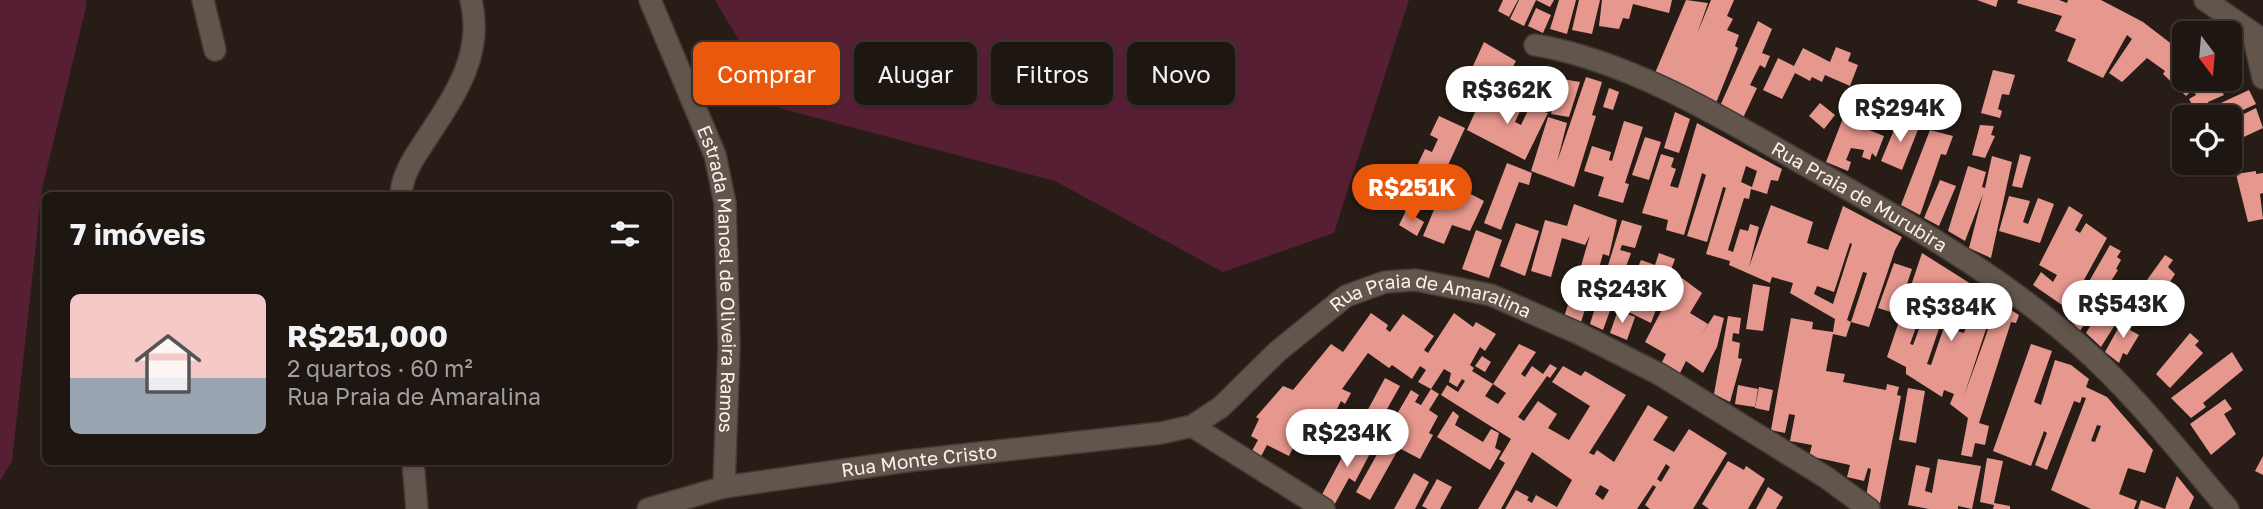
<!DOCTYPE html>
<html lang="pt">
<meta charset="utf-8">
<style>
body{margin:0;font-family:"Golos Text",sans-serif;background:#261f19;color:#f1f3f6;height:100vh;display:flex;flex-direction:column;font-size:26px;white-space:nowrap}
*{box-sizing:border-box;margin:0}
p{font-size:23px;color:#a19f9f}
.icon{flex:none;width:38px;height:38px;fill:none;stroke:currentColor;stroke-width:2;stroke-linecap:round;stroke-linejoin:round}
.map{position:relative;flex:1;overflow:hidden}
.sheet{position:absolute;left:42px;top:192px;width:630px;height:273px;display:flex;flex-direction:column;background:#1e1610;border-radius:10px;box-shadow:0 2px 5px #0004,0 0 0 2px #3c3530}
.sheet>*{flex:none}
.banner{position:absolute;left:693px;top:42px;width:665px;height:63px;display:flex;gap:14px}
.needle{width:46px;rotate:164deg}
.controls{position:absolute;left:2172px;top:21px;display:grid;gap:14px}
.controls a{display:grid;place-items:center;width:70px;height:70px;border-radius:10px;background:#1e1610;box-shadow:0 2px 5px #0004,0 0 0 2px #3c3530;font-size:35px}
.price{position:absolute;translate:-50% -60px;padding:0 16px;border-radius:24px;background:#fff;color:#222;font-size:23px;line-height:46px;filter:drop-shadow(0 2px 4px #0008)}
.price::after{content:'';position:absolute;left:50%;top:42px;width:21px;height:16px;margin-left:-10px;background:inherit;clip-path:polygon(0 0,100% 0,50% 100%)}
.price.selected{background:#ea580c;color:#fff}
ul{padding:0;list-style:none}
li{display:flex;align-items:center;gap:21px;height:175px;padding:0 28px}
li span{display:grid;place-items:center;flex:none;width:196px;height:140px;border-radius:10px;color:#555}
li>.icon{margin-inline-start:auto}
span .icon{width:84px;height:84px;fill:#fffc;stroke-width:1}
li b{font-size:30px}
h2{display:flex;justify-content:space-between;align-items:center;height:84px;padding:0 28px;font-size:30px}
.chip{padding:0 24px;border-radius:10px;background:#1e1610;box-shadow:0 2px 5px #0004,0 0 0 2px #3c3530;font-size:24px;line-height:63px}
.chip.selected{background:#ea580c;color:#fff}
.map>svg:first-child{display:block}
.green{fill:#571f34}
.building{fill:#e7988e;fill-rule:evenodd}
.lines{fill:none;stroke-linecap:round;stroke-linejoin:round}
.street-casing{stroke:#443b36;stroke-width:24}
.street{stroke:#62554c;stroke-width:21}
.labels{text-anchor:middle;stroke-width:7;stroke-linejoin:round;paint-order:stroke}
.street-label{font-size:19px;fill:#faf2ed;stroke:#281d16}
</style>
<div class="map">
<svg width="2263" height="509" viewBox="0 0 2263 509">
<rect width="100%" height="100%" fill="#281d16"/>
<g class="green">
<path d="M0 0H86L87 3 42 189 12 461 0 481Z"/>
<path d="M715 0H1409L1334 233 1223 272 1055 181 779 108Z"/>
</g>
<g class="building">
<path d="M1503 0H1518L1509 17 1498 11Z"/>
<path d="M1519 0H1536L1524 26 1510 19Z"/>
<path d="M1536 0H1554L1550 7Z"/>
<path d="M1559 0H1576L1567 34 1550 29Z"/>
<path d="M1579 0H1600L1592 34 1572 30Z"/>
<path d="M1602 0H1672L1669 13 1633 4 1629 19 1623 18 1619 29 1599 26Z"/>
<path d="M1686 0 1708 3 1697 34 1711 0H1734L1727 16 1733 19 1727 30 1739 35 1735 46 1738 48 1716 103 1655 73Z"/>
<path d="M1977 0H1998L1996 7Z"/>
<path d="M2018 0H2059L2067 3 2068 0H2101L2143 22 2182 52 2184 50V79H2204L2193 89 2214 79 2224 95 2208 102 2210 108 2249 90 2256 104 2228 117H2199L2189 99 2196 95 2193 89 2186 96 2163 74 2165 71 2147 58 2122 82 2109 73 2132 39 2127 35 2103 78 2067 61 2076 39 2055 31 2062 16 2017 3Z"/>
<path d="M1536 8 1551 15 1543 33 1528 26Z"/>
<path d="M1758 21 1772 29 1762 53 1770 56 1765 68 1760 65 1750 85 1757 88 1743 118 1720 106Z"/>
<path d="M1484 42 1516 61 1505 82 1501 80 1494 92 1467 79Z"/>
<path d="M1836 47 1851 53 1848 61 1858 65 1850 86 1825 75 1822 82 1812 77 1810 81 1795 73 1782 99 1763 90 1778 58 1794 66 1803 48 1830 62Z"/>
<path d="M1993 70 2015 75 2009 95 2002 94 1998 109 2002 111 2000 118 1981 113Z"/>
<path d="M1586 77 1602 82 1592 115 1596 116 1574 187 1531 171 1548 117 1567 123 1557 162Z"/>
<path d="M1562 79 1580 82 1569 117 1551 114Z"/>
<path d="M1609 88 1619 92 1613 110 1603 107Z"/>
<path d="M1877 95 1897 101 1889 123 1869 115Z"/>
<path d="M1477 96 1502 107 1506 97 1523 105 1515 122 1521 125 1529 108 1548 113 1525 160 1467 130 1476 110 1472 108Z"/>
<path d="M1820 103 1835 115 1824 129 1809 116Z"/>
<path d="M2256 108 2263 128 2231 143 2230 121Z"/>
<path d="M1675 112 1690 119 1679 153 1664 148Z"/>
<path d="M1845 113 1866 123 1864 128 1884 136 1876 157 1872 153 1870 160 1862 157 1864 150 1851 148 1846 160 1851 162 1848 171 1826 162Z"/>
<path d="M1439 116 1465 128 1432 200 1407 187 1425 149 1432 152 1438 139 1430 135Z"/>
<path d="M1899 118 1919 127 1902 170 1881 161Z"/>
<path d="M1624 121 1643 127 1625 183 1629 184 1623 203 1598 196 1604 177 1584 171 1592 146 1611 152 1609 160 1612 161Z"/>
<path d="M1697 123 1782 169 1778 181 1771 180 1767 194 1751 189 1749 199 1744 198 1728 250 1733 252 1740 229 1748 231 1750 224 1759 227 1749 267 1771 205 1813 222 1807 243 1828 250 1843 206 1902 237 1895 250 1869 327 1851 322 1867 273 1863 272 1847 320 1851 322 1846 337 1833 334 1826 371 1845 374 1843 382 1886 390 1887 384 1899 387 1897 395 1901 396 1880 503 1866 496 1871 469 1868 468 1864 481 1847 477 1850 465 1809 456 1812 445 1790 441 1795 415 1789 414 1785 433 1771 430 1791 318 1813 322 1812 329 1833 332 1835 319 1790 293 1793 283 1772 277 1770 283 1729 265 1730 261 1706 254 1726 188 1723 187 1707 242 1687 236 1706 175 1702 173 1684 235 1666 230 1668 220 1642 213 1661 154 1674 158 1671 167 1676 169 1670 186 1678 188ZM1746 166 1757 171 1752 187 1741 182ZM1850 243 1852 244 1833 304 1814 294 1817 286 1834 292Z"/>
<path d="M1980 125 1994 126 1991 135 1995 136 1985 158 1972 155Z"/>
<path d="M1930 130 1953 136 1946 155 1941 154 1920 215 1901 205Z"/>
<path d="M1645 137 1661 142 1649 180 1632 175Z"/>
<path d="M2020 154 2031 157 2022 188 2012 186Z"/>
<path d="M1992 156 2012 162 1991 258 1969 248 1983 194 1965 241 1948 231 1968 166 1986 172 1982 187 1985 188Z"/>
<path d="M1507 163 1532 173 1529 185 1519 182 1501 230 1484 223Z"/>
<path d="M2256 171V174L2263 173V193L2260 194 2263 219 2248 222 2236 174Z"/>
<path d="M1940 180 1956 186 1939 226 1924 218Z"/>
<path d="M1446 181 1484 201 1470 231 1452 225 1444 244 1423 236Z"/>
<path d="M2009 196 2030 201 2023 222 2028 224 2038 198 2054 204 2040 243 1999 231Z"/>
<path d="M1574 204 1617 220 1609 256 1603 254 1594 285 1577 280 1590 235 1585 245 1562 238 1551 277 1531 271 1545 220 1567 226Z"/>
<path d="M2069 206 2083 215 2075 230 2080 233 2086 223 2107 238 2073 300 2067 297 2062 305 2033 285 2041 272 2053 282 2057 275 2039 265Z"/>
<path d="M1406 211 1424 222 1417 236 1399 225Z"/>
<path d="M1622 220 1642 226 1635 248 1622 245 1620 250 1631 253 1603 330 1590 324Z"/>
<path d="M1516 223 1539 231 1525 276 1500 266Z"/>
<path d="M1476 230 1502 240 1489 278 1462 269Z"/>
<path d="M2110 245 2121 251 2117 257 2121 260 2116 269 2118 270 2080 331 2068 318Z"/>
<path d="M1659 253 1675 259 1651 323 1620 308 1641 260 1655 265Z"/>
<path d="M1922 253 1979 289 1972 311 1965 309 1957 331 1964 333 1970 315 1975 317 1977 312 1983 314 1981 321 1988 323 1964 396 1998 302 2019 315 2016 323 2011 322 1979 423 1989 426 1985 445 1975 443 1972 457 1961 455 1968 418 1950 404 1954 394 1944 390 1942 397 1906 374V367L1887 357ZM1928 294 1932 295 1913 345 1910 344ZM1949 299 1953 301 1952 304 1931 365 1927 364Z"/>
<path d="M2165 255 2173 260 2168 267 2175 274 2164 291 2147 280Z"/>
<path d="M1894 263 1912 269 1897 314 1878 308Z"/>
<path d="M1682 278 1702 293 1690 313 1708 324 1700 337 1714 315 1724 318 1717 347 1703 373 1686 361 1680 373 1662 362 1666 354 1645 342 1667 300 1672 302 1675 297Z"/>
<path d="M1575 283 1592 288 1581 322 1564 317Z"/>
<path d="M1753 284 1770 287 1763 331 1746 329Z"/>
<path d="M2115 285 2133 296 2101 347 2086 333Z"/>
<path d="M1618 310 1635 317 1627 340 1610 333Z"/>
<path d="M1371 313 1388 325 1386 329 1390 332 1403 314 1434 336 1424 350 1428 353 1454 313 1473 327 1476 322 1496 334 1485 351 1480 347 1470 365 1474 368 1472 371 1493 384 1485 396 1498 404 1506 393 1493 384 1519 344 1536 352 1521 374 1525 377 1532 366 1543 374 1550 364 1557 368 1550 378 1547 376 1518 417 1524 421 1538 401 1557 414 1548 428 1569 440 1590 406 1552 382 1563 366 1581 376 1585 371 1626 395 1589 453 1594 455 1597 450 1614 462 1648 405 1668 417 1653 440 1674 452 1689 429 1727 453 1693 509H1650L1645 505 1656 487 1653 485 1637 509H1505L1516 490 1529 497 1527 500 1532 503 1536 495 1557 507 1572 480 1532 452 1501 509H1478L1505 463 1499 459 1511 439 1441 395 1447 385 1458 392 1465 381 1462 379 1457 387 1449 382 1451 373 1444 369 1431 389 1439 394 1429 410 1438 416 1429 433 1433 435 1420 459 1399 448 1370 500 1356 492 1385 440 1379 437 1392 411 1397 414 1411 390 1419 395 1415 402 1421 405 1431 389 1418 382 1426 370 1420 366 1412 379 1392 365 1389 368 1368 353 1342 389 1351 393 1345 404 1341 401 1324 435 1304 425 1289 456 1267 445 1257 464 1248 458 1258 440 1251 436 1259 419 1256 417 1283 386 1293 390 1331 344 1343 352ZM1666 464 1670 467 1661 482 1657 479ZM1600 485 1609 490 1603 500 1595 494Z"/>
<path d="M2126 314 2135 320 2130 330 2139 335 2127 355 2123 353 2119 363 2105 352Z"/>
<path d="M1728 316 1741 318 1739 334 1733 333 1732 341 1740 343 1738 358 1742 359 1730 402 1714 394Z"/>
<path d="M2190 333 2199 341 2195 345 2203 353 2170 388 2156 374Z"/>
<path d="M2031 344 2052 351 2034 402 2041 405 2055 360 2071 365 2089 379 2086 387 2107 397 2153 450 2145 473 2128 468 2119 494 2137 501 2134 509H2091L2051 490 2086 398 2082 397 2080 403 2074 401 2047 470 2035 465 2047 433 2044 431 2031 466 1993 451ZM2097 425 2101 426 2095 442 2091 441Z"/>
<path d="M2232 352 2243 370 2203 403 2206 407 2191 418 2171 398Z"/>
<path d="M1482 356 1491 362 1485 372 1475 366Z"/>
<path d="M1385 378 1400 386 1373 434 1359 426Z"/>
<path d="M1738 385 1758 389 1755 407 1735 404Z"/>
<path d="M1759 387 1773 390 1769 411 1755 408Z"/>
<path d="M1908 388 1925 391 1916 443 1899 440Z"/>
<path d="M2225 399 2232 409 2224 414 2236 434 2211 455 2190 424Z"/>
<path d="M1453 411 1459 416 1455 425 1483 442 1491 429 1499 433 1495 448 1501 451 1490 470 1437 437Z"/>
<path d="M1355 433 1375 444 1355 482 1349 478 1332 509 1318 502Z"/>
<path d="M2263 456V475L2255 471Z"/>
<path d="M1987 458 2003 461 1994 503 2010 506V509H1993L1994 505 1980 502Z"/>
<path d="M1938 459 1981 466 1972 509 1958 506V509H1929L1908 505 1916 465 1930 468 1925 491 1932 493Z"/>
<path d="M1728 461 1744 470 1746 466 1765 479 1748 509H1709L1702 504Z"/>
<path d="M1414 473 1429 482 1415 509H1394Z"/>
<path d="M2177 476 2194 497 2189 509H2165Z"/>
<path d="M1437 479 1452 487 1440 509H1428L1422 506Z"/>
<path d="M1768 487 1783 497 1776 509H1756Z"/>
<path d="M2141 500 2165 509H2138Z"/>
</g>
<g class="lines">
<g class="street-casing">
<g id="street">
<path d="M203 0 215 50"/>
<path id="s1" d="M650 0 715 155 725 203 729 346 724 487"/>
<path d="M2205 0 2263 40"/>
<path d="M2253 34 2263 78"/>
<path id="s2" d="M1535 45C1627 60 1720 116 1800 162 1895 215 1996 272 2078 344 2134 393 2180 453 2228 509"/>
<path d="M401 196C401 179 412 160 421 147 451 100 485 58 471 0"/>
<path d="M1192 426 1324 509"/>
<path d="M413 462 417 509"/>
<path id="s3" d="M648 509 724 487 907 461 1161 433 1192 426 1221 407 1278 351 1346 296 1385 282 1416 280 1491 295 1580 334 1661 375 1827 478 1869 509"/>
</g>
</g>
<use href="#street" class="street"/>
</g>
<g class="labels">
<g class="street-label">
<text dy="7" stroke="none"><textPath href="#s2" startOffset="360">Rua Praia de Murubira</textPath></text>
<text dy="7" stroke="none"><textPath href="#s1" startOffset="292">Estrada Manoel de Oliveira Ramos</textPath></text>
<text dy="7" stroke="none"><textPath href="#s3" startOffset="840">Rua Praia de Amaralina</textPath></text>
<text dy="7" stroke="none"><textPath href="#s3" startOffset="276">Rua Monte Cristo</textPath></text>
</g>
</g>
</svg>
<div class="controls">
<a><svg class="needle" viewBox="-14 -14 28 28"><path d="M0-13l5 13h-10z" fill="#e53935"/><path d="M0 13l5-13h-10z" fill="#a19f9f"/></svg></a>
<a><svg class="icon" aria-label="locate" viewBox="0 0 24 24"><circle cx="12" cy="12" r="6"/><path d="M12 2v4M12 18v4M2 12h4M18 12h4"/></svg></a>
</div>
<b class="price" style="left:1507px;top:126px">R$362K</b>
<b class="price" style="left:1900px;top:144px">R$294K</b>
<b class="price selected" style="left:1412px;top:224px">R$251K</b>
<b class="price" style="left:1622px;top:325px">R$243K</b>
<b class="price" style="left:2123px;top:340px">R$543K</b>
<b class="price" style="left:1951px;top:343px">R$384K</b>
<b class="price" style="left:1347px;top:469px">R$234K</b>
<div class="banner">
<a class="chip selected">Comprar</a>
<a class="chip">Alugar</a>
<a class="chip">Filtros</a>
<a class="chip">Novo</a>
</div>
<section class="sheet">
<h2>7 imóveis<svg class="icon" aria-label="filters" viewBox="0 0 24 24"><path d="M4 7h16M4 17h16"/><circle cx="9" cy="7" r="2"/><circle cx="15" cy="17" r="2"/></svg></h2>
<ul>
<li><span style="background:linear-gradient(#f6c9c9 60%,#9aa5b1 0)"><svg class="icon" aria-label="home" viewBox="0 0 24 24"><path d="M3 11l9-7 9 7M6 9v11h12V9"/></svg></span><div><b>R$251,000</b><p>2 quartos · 60 m²</p><p>Rua Praia de Amaralina</p></div></li>
</ul>
</section>
</div>
